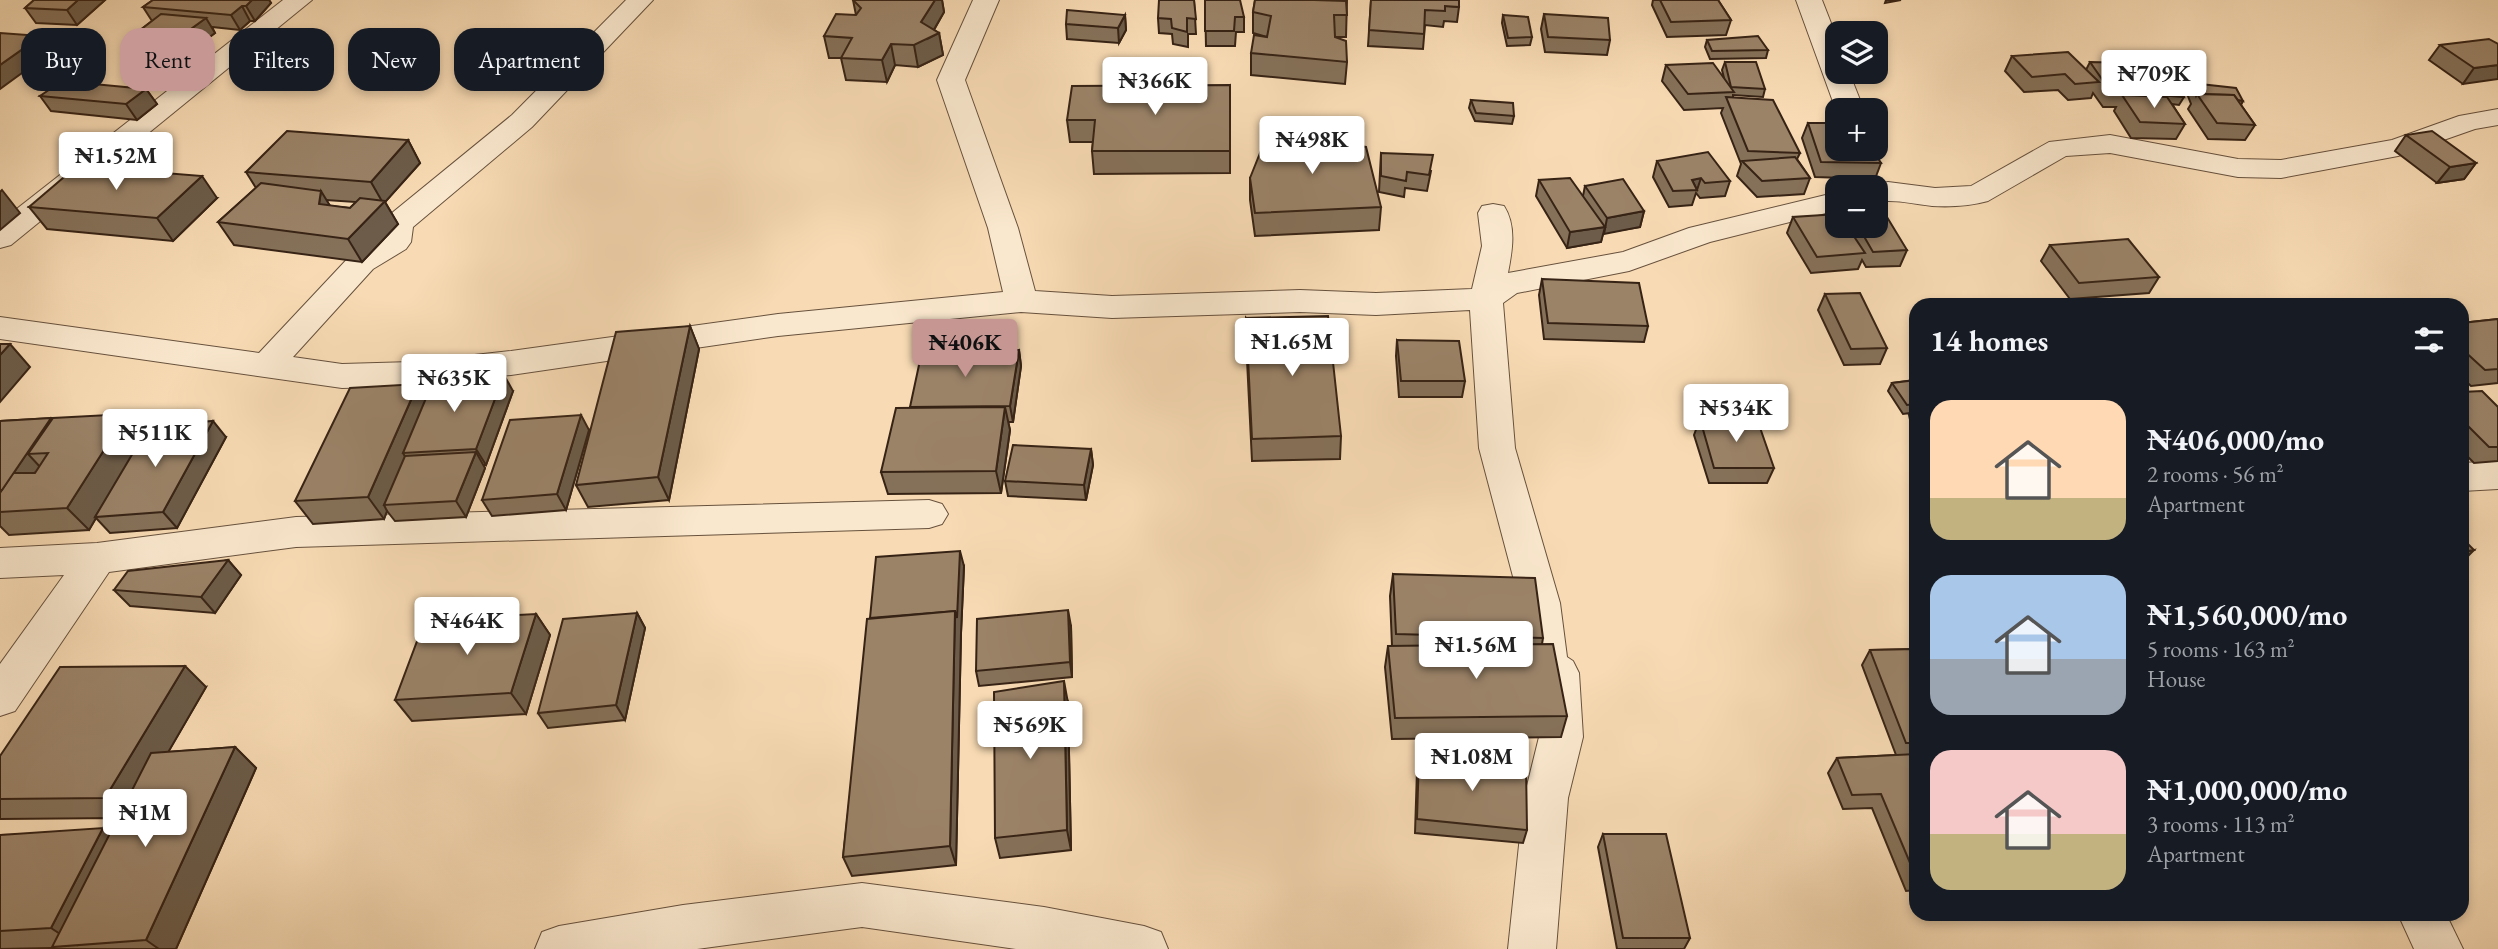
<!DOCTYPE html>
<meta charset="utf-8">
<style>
body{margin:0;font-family:"EB Garamond",serif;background:#20242c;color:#f1f3f6;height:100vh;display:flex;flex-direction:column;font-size:26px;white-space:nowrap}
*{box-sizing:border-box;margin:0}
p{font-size:23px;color:#9ea1a6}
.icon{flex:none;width:38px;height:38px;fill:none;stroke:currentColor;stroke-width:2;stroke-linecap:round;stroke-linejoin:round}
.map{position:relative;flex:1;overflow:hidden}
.sheet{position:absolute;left:1909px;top:298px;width:560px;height:623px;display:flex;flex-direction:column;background:#171b24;border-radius:21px;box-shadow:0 4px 10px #0003}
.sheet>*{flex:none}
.banner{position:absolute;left:21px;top:28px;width:665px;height:63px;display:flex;gap:14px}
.fabs{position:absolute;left:1825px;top:21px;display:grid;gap:14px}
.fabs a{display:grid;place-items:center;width:63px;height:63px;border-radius:14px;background:#171b24;box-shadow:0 4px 10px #0003;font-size:35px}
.price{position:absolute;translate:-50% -60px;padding:0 16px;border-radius:7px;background:#fff;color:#222;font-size:23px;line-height:46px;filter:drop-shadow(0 2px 4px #0008)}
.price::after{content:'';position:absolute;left:50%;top:42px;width:21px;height:16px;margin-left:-10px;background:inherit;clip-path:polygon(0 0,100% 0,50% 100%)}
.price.on{background:#c59692;color:#111}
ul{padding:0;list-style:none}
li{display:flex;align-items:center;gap:21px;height:175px;padding:0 21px}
li span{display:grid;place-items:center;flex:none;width:196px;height:140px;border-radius:21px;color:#555}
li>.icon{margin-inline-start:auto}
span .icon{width:84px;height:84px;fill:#fffc;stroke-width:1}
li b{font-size:30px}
h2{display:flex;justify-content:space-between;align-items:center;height:84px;padding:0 21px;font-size:30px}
.chip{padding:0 24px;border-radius:21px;background:#171b24;box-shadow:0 4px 10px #0003;font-size:24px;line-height:63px}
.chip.on{background:#c59692;color:#111}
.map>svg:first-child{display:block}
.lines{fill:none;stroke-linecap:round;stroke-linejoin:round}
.minor-casing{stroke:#67513d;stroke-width:2}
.minor{fill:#fae8ce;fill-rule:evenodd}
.wall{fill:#857159;stroke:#372315;stroke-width:2;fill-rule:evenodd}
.shaded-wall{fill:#6c5c49;stroke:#372315;stroke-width:2}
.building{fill:#9b8368;stroke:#372315;stroke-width:2}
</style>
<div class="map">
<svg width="2498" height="949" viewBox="0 0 2498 949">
<rect width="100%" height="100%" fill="#f8dbb4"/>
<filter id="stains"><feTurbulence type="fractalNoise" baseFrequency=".00286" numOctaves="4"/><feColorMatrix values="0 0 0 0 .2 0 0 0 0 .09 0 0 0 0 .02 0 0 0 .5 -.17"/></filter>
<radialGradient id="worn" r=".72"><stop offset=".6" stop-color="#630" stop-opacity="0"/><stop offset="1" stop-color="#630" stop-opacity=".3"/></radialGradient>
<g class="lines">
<g class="minor-casing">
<g id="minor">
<path d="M283 0H312L11 245 0 248V222Z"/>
<path d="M626 0H653L532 127 413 227 411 242 406 249 373 269 293 357 342 364 412 362 511 351 778 314 1003 292 988 228 937 80 973 0H999L965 80 1018 228 1035 291 1112 296 1300 290 1376 293 1472 289 1482 246 1478 213 1482 206 1493 204 1504 206C1517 226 1512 252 1508 273L1623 252 1689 228 1838 192V210L1710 242 1629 271 1517 293 1503 303 1515 448 1560 603 1567 657 1573 661 1579 673 1583 737 1568 798 1556 949H1508L1524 798 1539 737 1538 682 1532 678 1526 666 1520 603 1479 448 1470 310 1376 315 1300 312 1112 318 1021 312 778 336 511 375 412 386 342 388 0 339V317L259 353 351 255 380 237 387 217 512 115Z"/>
<path d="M1796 0H1822L1838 41V72H1849L1864 110 1838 112 1836 110Z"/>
<path d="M2498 109V125L2475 129 2398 156 2281 178 2238 177 2110 153 2066 156 1988 201C1970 206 1949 207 1932 206 1913 204 1895 199 1876 202V187H1865L1888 182 1935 188 1971 186 2049 142 2110 135 2238 159 2281 160 2392 140 2459 116Z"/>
<path d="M2498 461V489L2462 491V463Z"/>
<path d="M929 500 942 504 948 514 942 524 929 528 296 547 109 572 15 711 0 716V664L64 575 0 578V548L97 543 296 517Z"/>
<path d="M862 883 1044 907 1144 926 1161 932 1168 949H1016L862 927 697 949H535L542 932 559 926 683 905Z"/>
<path d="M2398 914H2446L2463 949H2414Z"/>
</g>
</g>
<use href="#minor" class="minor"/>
</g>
<g class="wall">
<path d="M34 0H105L77 25 36 23 25 8Z"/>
<path d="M153 0H269L271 3 255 21H250L240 30 212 27 215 33 180 59 136 56 126 41 152 21 143 7Z"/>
<path d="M853 0H942L944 12 934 30 939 33 943 55 918 67 895 65 887 82 846 80 841 58H829L824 36 856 15Z"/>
<path d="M1194 0 1196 34H1188V47L1173 44 1172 34 1159 33 1158 18Z"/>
<path d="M1205 0 1244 17V32H1236L1235 46H1206Z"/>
<path d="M1255 0H1347L1346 37H1335L1347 62 1345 84 1251 75V53L1267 37 1253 33V12Z"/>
<path d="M1371 0 1459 7 1457 22 1444 21 1443 27 1425 25 1423 49 1368 46Z"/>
<path d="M1653 0H1718L1731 20 1726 35 1667 37 1652 5Z"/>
<path d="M1544 14 1610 40 1607 55 1545 52 1541 29Z"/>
<path d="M1125 15 1126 30 1119 43 1067 39 1066 24Z"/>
<path d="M1503 15 1532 37 1530 45 1507 46 1502 23Z"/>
<path d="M1707 40 1768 50 1766 58 1710 59 1705 47Z"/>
<path d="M2498 44 2463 84 2429 60 2440 45Z"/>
<path d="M2012 56 2086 70 2090 62 2145 83 2142 78 2146 70 2184 97 2179 105 2172 104 2185 124 2176 139 2131 138 2114 111 2116 107H2103L2093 93 2091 98 2068 100 2058 90 2024 92 2005 71Z"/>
<path d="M1725 62 1765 89 1763 97 1733 95V98L1800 153 1797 159 1810 178 1804 194 1757 197 1737 176 1741 164 1721 113 1723 108 1684 110 1662 81 1666 65 1724 78 1722 70Z"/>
<path d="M2191 83 2243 101 2241 105 2255 125 2245 140 2208 139 2188 109 2191 104 2186 91Z"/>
<path d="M1230 85V173L1094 174 1092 151 1093 142H1070L1067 120Z"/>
<path d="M146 89 157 104 137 120 51 111 40 96Z"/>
<path d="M1471 100 1514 116 1512 124 1475 121 1469 108Z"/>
<path d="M1808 123 1881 163 1875 179 1815 177 1802 138Z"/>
<path d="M2406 135 2476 163 2464 179 2437 183 2395 151Z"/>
<path d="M408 140 420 163 385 202 398 224 362 262 234 245 218 222 256 188 246 172ZM326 200 356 202 350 208 330 206Z"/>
<path d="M1381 153 1431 171 1427 191 1405 188 1404 197 1379 192Z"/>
<path d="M1657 161 1730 181 1725 196 1700 198 1696 193 1692 205 1669 207 1653 177Z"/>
<path d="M1250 178 1381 207 1379 230 1255 236 1250 200Z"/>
<path d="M1539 180 1583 196 1585 186 1644 211 1640 227 1603 233 1601 242 1567 248 1536 196Z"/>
<path d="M217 198 173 241 47 229 29 207Z"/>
<path d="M1793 217 1838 226H1876L1907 250 1900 266 1866 267 1862 260 1858 269 1811 273 1787 233Z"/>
<path d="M2050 245 2159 277 2149 293 2070 299 2041 261Z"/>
<path d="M1542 279 1648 326 1644 342 1544 339 1539 295Z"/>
<path d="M1825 294 1887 348 1880 364 1844 365 1818 310Z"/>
<path d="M1246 318 1341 436 1340 459 1252 461 1246 340Z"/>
<path d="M2498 319V383L2471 386 2462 378V323Z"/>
<path d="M690 326 699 349 669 500 588 507 576 485Z"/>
<path d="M1397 340 1465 381 1462 397H1399L1396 356Z"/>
<path d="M1019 350 1021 366 1013 422H1008L1010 430 1001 493 888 494 881 472 910 407Z"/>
<path d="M1916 380V435L1913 434 1909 415 1910 413 1903 414 1888 391 1892 383Z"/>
<path d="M418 384 426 398 513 391 486 465H483L485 468 466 517 395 521 387 511 384 519 313 524 295 501Z"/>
<path d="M2462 392 2498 407V461L2474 463 2462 451Z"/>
<path d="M51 418 144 434 226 437 177 528 110 533 96 518 89 530 9 535 0 526V421Z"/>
<path d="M1700 419 1774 468 1767 483H1709L1694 435Z"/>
<path d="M589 430 566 510 492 516 482 500Z"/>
<path d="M1091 449 1093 465 1086 500 1008 496 1005 481Z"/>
<path d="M228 560 241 575 215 613 130 606 114 590Z"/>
<path d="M964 566 961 633 956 865 852 876 843 857 870 618Z"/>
<path d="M1393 574 1543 638 1542 644 1567 716 1561 737 1392 739 1385 667 1388 646H1392L1390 596Z"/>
<path d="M637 613 645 628 625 720 548 728 538 713Z"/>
<path d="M536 614 550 635 526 714 412 721 395 700Z"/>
<path d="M1071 626 1072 677 979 686 976 671Z"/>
<path d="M1916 649V890L1906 891 1872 808 1843 809 1828 773 1837 758 1896 755 1862 665 1870 650Z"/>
<path d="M206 687 168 752 235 747 256 768 176 949H55L53 948 0 949V835L110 833 118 818 0 819V756Z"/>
<path d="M1068 703 1071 850 1000 858 995 838Z"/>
<path d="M1419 756 1527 830 1523 843 1415 833 1417 770Z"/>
<path d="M1603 834 1690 938 1684 949H1617L1598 847Z"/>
</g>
<g class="shaded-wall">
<path d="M78 0H105L77 25 67 10Z"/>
<path d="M252 0H269L271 3 255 21 246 6Z"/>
<path d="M935 0H942L944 12 929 38 939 33 943 55 918 67 914 45 921 22Z"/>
<path d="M1886 0H1901L1885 3Z"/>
<path d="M242 6 250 21 240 30 231 15Z"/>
<path d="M1125 15 1126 30 1119 43 1118 28Z"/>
<path d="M206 18 215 33 180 59 170 44Z"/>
<path d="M41 36 52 51 0 89V65Z"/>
<path d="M891 44 895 65 887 82 882 60Z"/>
<path d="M2498 65V79L2463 84 2474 68Z"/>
<path d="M146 89 157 104 137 120 126 104Z"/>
<path d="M408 140 420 163 385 202 398 224 362 262 348 239 383 203 371 182Z"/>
<path d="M2476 163 2464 179 2437 183 2450 167Z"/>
<path d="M202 176 217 198 173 241 157 218Z"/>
<path d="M1701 178 1697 190 1692 180Z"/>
<path d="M2 190 20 213 0 230V192Z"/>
<path d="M321 191 335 214 319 204Z"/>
<path d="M1644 211 1640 227 1604 234 1607 218Z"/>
<path d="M1605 227 1601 242 1567 248 1570 232Z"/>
<path d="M690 326 699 349 669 500 658 477Z"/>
<path d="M10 344 30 367 0 402V355Z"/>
<path d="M1019 350 1021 366 1013 422 1010 406Z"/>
<path d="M504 375 513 391 486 465 476 449Z"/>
<path d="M418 384 432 407 403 453 408 462 384 505 387 511 384 519 368 497Z"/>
<path d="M1005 407 1010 430 1001 493 996 471Z"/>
<path d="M127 414 146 436 95 517 96 518 89 530 67 508Z"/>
<path d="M581 415 589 430 566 510 557 494Z"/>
<path d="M51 418 66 434 28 454 42 469 2 490Z"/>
<path d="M213 421 226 437 177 528 163 512Z"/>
<path d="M1091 449 1093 465 1086 500 1084 485Z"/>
<path d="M476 452 485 468 466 517 456 501Z"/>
<path d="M2474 550 2462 562V552Z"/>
<path d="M960 551 964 566 961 633 956 865 950 846 955 611Z"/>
<path d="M228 560 241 575 215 613 201 597Z"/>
<path d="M1068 610 1071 626 1072 677 1070 662Z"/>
<path d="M637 613 645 628 625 720 616 705Z"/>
<path d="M536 614 550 635 526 714 511 693Z"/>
<path d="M185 666 206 687 130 818 105 798Z"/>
<path d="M1064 681 1068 703 1071 850 1067 830Z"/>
<path d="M235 747 256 768 176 949H159L146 940Z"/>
<path d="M103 828 128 848 77 945 51 928Z"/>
</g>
<g class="building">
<path d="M34 0H78L67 10 25 8Z"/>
<path d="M153 0H252L246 6H242L231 15 143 7Z"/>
<path d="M853 0H935L921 22 939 33 914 45 891 44 882 60 841 58 852 38 824 36 836 14 856 15 861 8Z"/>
<path d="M1159 0H1194L1196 19 1187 18V32L1172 28 1171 19 1158 18Z"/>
<path d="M1205 0H1240L1244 17H1235L1234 31H1205Z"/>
<path d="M1255 0H1314L1346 1 1347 15H1334L1335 37 1346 41 1347 62 1251 53 1254 35 1267 37 1271 16 1253 12Z"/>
<path d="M1371 0H1459V7L1445 6V11L1425 10 1424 34 1369 30Z"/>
<path d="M1660 0H1718L1731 20 1671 22Z"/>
<path d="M1067 10 1125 15 1118 28 1066 24Z"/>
<path d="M161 14 206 18 170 44 126 41Z"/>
<path d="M1544 14 1608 18 1610 40 1548 37Z"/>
<path d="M1503 15 1528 17 1532 37 1508 38Z"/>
<path d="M0 33 41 36 0 65Z"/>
<path d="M1758 36 1768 50 1712 51 1707 40Z"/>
<path d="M2489 39 2498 44V65L2474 68 2440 45Z"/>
<path d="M2068 52 2099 82 2075 84 2065 74 2032 77 2012 56Z"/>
<path d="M1725 62H1756L1765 89 1731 87Z"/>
<path d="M2090 62 2129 63 2151 92H2111Z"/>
<path d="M1713 63 1734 92 1688 94 1666 65Z"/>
<path d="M2146 70 2170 72 2184 97 2159 95Z"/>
<path d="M62 81 146 89 126 104 40 96Z"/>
<path d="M2191 83 2236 88 2243 101 2238 100 2234 95 2197 94 2196 96Z"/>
<path d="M1230 85V151H1092L1095 120H1067L1072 86Z"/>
<path d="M2197 94 2234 95 2255 125 2217 123Z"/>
<path d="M2122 95 2167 97 2185 124 2140 122Z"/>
<path d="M1726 97 1773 100 1800 153 1748 151Z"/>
<path d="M1471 100 1513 103 1514 116 1476 113Z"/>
<path d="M1808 123H1838V149H1872L1881 163 1821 162Z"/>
<path d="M287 131 408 140 371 182 246 172Z"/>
<path d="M2432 131 2476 163 2450 167 2406 135Z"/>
<path d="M1268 133 1366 147 1381 207 1255 213 1250 178Z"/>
<path d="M1708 152 1730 181 1705 183 1701 178 1692 180 1697 190 1673 191 1657 161Z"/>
<path d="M1381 153 1433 155 1429 175 1407 172 1406 181 1381 176Z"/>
<path d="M1795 157 1810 178 1762 181 1742 161Z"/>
<path d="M77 166 202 176 157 218 29 207Z"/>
<path d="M1570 178 1605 227 1570 232 1539 180Z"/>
<path d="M1623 179 1644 211 1607 218 1585 186Z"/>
<path d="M261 183 321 191 319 204 350 208 360 198 385 201 348 239 218 222Z"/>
<path d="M1876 199 1907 250 1873 252 1858 226H1876Z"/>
<path d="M1838 214V226H1847L1865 253 1817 257 1793 217Z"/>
<path d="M2128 239 2159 277 2079 283 2050 245Z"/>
<path d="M1542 279 1639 283 1648 326 1548 323Z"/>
<path d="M1860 293 1887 348 1851 349 1825 294Z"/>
<path d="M1328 316 1341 436 1252 439 1246 318Z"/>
<path d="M2498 319V369L2485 370 2462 349V323Z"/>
<path d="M690 326 658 477 576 485 616 332Z"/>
<path d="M1397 340 1459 341 1465 381H1401Z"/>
<path d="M0 344H10L0 355Z"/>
<path d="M1019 350 1010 406 910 407 922 351Z"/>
<path d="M504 375 476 449 403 453 434 379Z"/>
<path d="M1916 380V404L1907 405 1892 383Z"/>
<path d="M418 384 368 497 295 501 350 388Z"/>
<path d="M2482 391 2498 407V447H2489L2462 420V392Z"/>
<path d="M1005 407 996 471 881 472 896 408Z"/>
<path d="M1913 407H1916V424Z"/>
<path d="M127 414 67 508 0 512V493L13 473H35L48 453 28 454 53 418Z"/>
<path d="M581 415 557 494 482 500 510 420Z"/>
<path d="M51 418 2 490H0V421Z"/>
<path d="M1700 419H1757L1774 468H1714Z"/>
<path d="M213 421 163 512 95 517 149 426Z"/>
<path d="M1013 445 1091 449 1084 485 1005 481Z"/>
<path d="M476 452 456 501 384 505 405 456Z"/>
<path d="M2462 538 2474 550 2462 552Z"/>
<path d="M960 551 957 618 955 611 870 618 876 557Z"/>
<path d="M228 560 201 597 114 590 128 571Z"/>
<path d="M1393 574 1535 578 1543 638 1396 634Z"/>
<path d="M1068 610 1070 662 976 671 977 619Z"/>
<path d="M955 611 950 846 843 857 867 619Z"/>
<path d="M637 613 616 705 538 713 563 619Z"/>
<path d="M536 614 511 693 395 700 425 620Z"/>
<path d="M1553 644 1567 716 1395 718 1388 646Z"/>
<path d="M1916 649V743H1906L1870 650Z"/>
<path d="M185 666 105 798 0 799V756L60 667Z"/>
<path d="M1064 681 1067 830 995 838 994 692Z"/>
<path d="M235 747 146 940 52 947 151 753Z"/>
<path d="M1916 754V877L1881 794 1852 795 1837 758Z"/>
<path d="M1419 756 1526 766 1527 830 1417 819Z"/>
<path d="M103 828 51 928 0 931V835Z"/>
<path d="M1603 834H1666L1690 938H1623Z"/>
</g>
<rect width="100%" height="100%" filter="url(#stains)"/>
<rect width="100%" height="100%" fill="url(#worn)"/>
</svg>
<div class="fabs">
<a><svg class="icon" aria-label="layers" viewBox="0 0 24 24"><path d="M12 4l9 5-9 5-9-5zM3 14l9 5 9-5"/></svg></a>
<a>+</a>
<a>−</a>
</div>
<b class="price" style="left:2154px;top:110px">₦709K</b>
<b class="price" style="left:1155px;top:117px">₦366K</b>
<b class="price" style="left:1312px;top:176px">₦498K</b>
<b class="price" style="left:116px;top:192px">₦1.52M</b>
<b class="price" style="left:1292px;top:378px">₦1.65M</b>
<b class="price on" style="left:965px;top:379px">₦406K</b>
<b class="price" style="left:454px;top:414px">₦635K</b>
<b class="price" style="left:1736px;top:444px">₦534K</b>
<b class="price" style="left:155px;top:469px">₦511K</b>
<b class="price" style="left:467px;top:657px">₦464K</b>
<b class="price" style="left:1476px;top:681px">₦1.56M</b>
<b class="price" style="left:1030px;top:761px">₦569K</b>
<b class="price" style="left:1472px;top:793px">₦1.08M</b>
<b class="price" style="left:145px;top:849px">₦1M</b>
<div class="banner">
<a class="chip">Buy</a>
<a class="chip on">Rent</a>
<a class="chip">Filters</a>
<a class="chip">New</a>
<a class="chip">Apartment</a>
</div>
<section class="sheet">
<h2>14 homes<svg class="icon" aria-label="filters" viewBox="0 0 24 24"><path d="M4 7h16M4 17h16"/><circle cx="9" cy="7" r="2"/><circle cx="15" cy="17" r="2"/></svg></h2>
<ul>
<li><span style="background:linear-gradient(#ffd9b3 70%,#c2b280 0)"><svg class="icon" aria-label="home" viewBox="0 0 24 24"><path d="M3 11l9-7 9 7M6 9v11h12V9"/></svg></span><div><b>₦406,000/mo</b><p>2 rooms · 56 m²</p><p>Apartment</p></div></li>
<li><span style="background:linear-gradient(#a9c7e8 60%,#9aa5b1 0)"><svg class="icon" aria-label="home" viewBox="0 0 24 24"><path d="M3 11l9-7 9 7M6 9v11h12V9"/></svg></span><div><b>₦1,560,000/mo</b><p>5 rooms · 163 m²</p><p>House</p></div></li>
<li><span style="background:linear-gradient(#f6c9c9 60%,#c2b280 0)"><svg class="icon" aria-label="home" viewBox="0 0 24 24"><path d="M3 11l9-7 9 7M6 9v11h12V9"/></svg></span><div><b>₦1,000,000/mo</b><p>3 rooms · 113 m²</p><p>Apartment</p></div></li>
</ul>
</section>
</div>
